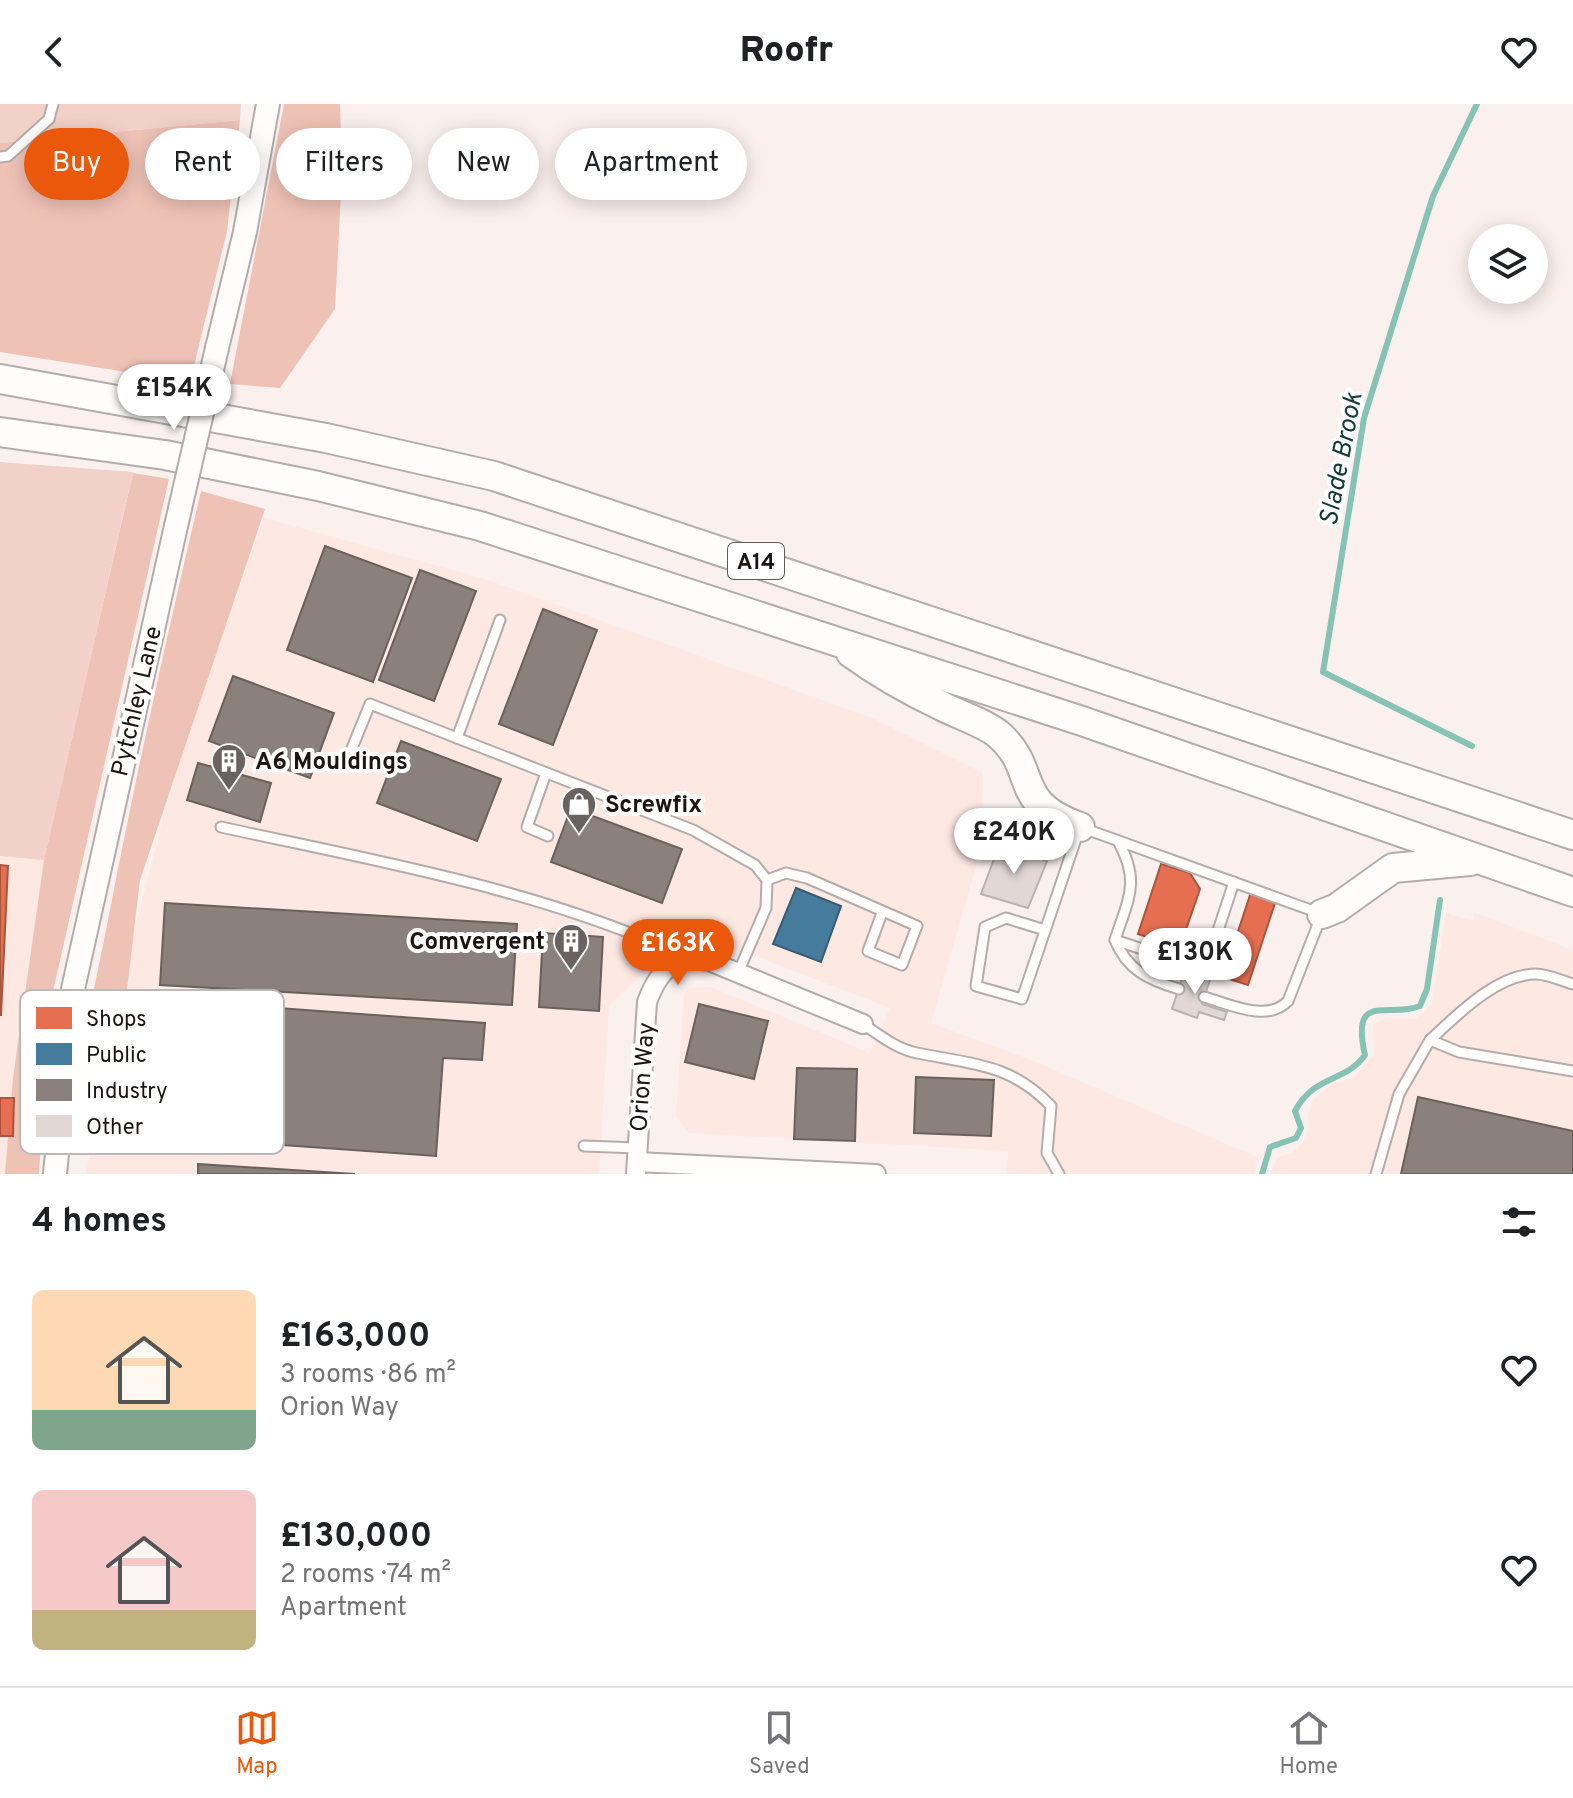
<!DOCTYPE html>
<meta charset="utf-8">
<style>
body{margin:0;font-family:Overpass,sans-serif;background:#f6f6f6;color:#202124;height:100vh;display:flex;flex-direction:column;font-size:30px;white-space:nowrap}
*{box-sizing:border-box;margin:0}
p{font-size:26px;color:#757577}
.icon{flex:none;width:44px;height:44px;fill:none;stroke:currentColor;stroke-width:2;stroke-linecap:round;stroke-linejoin:round}
.map{position:relative;height:1070px;overflow:hidden}
.drawer{display:flex;flex-direction:column;background:#fff;flex:1}
.drawer>*{flex:none}
.banner{position:absolute;left:24px;top:24px;width:800px;height:72px;display:flex;gap:16px}
.fabs{position:absolute;left:1468px;top:120px;display:grid;gap:16px}
.fabs a{display:grid;place-items:center;width:80px;height:80px;border-radius:50%;background:#fff;box-shadow:0 4px 20px #0003;font-size:40px}
.price{position:absolute;translate:-50% -68px;padding:0 18px;border-radius:28px;background:#fff;color:#222;font-size:26px;line-height:52px;filter:drop-shadow(0 2px 4px #0008)}
.price::after{content:'';position:absolute;left:50%;top:48px;width:24px;height:18px;margin-left:-12px;background:inherit;clip-path:polygon(0 0,100% 0,50% 100%)}
.price.active{background:#ea580c;color:#fff}
ul{padding:0;list-style:none}
li{display:flex;align-items:center;gap:24px;height:200px;padding:0 32px}
li span{display:grid;place-items:center;flex:none;width:224px;height:160px;border-radius:12px;color:#555}
li>.icon{margin-inline-start:auto}
span .icon{width:96px;height:96px;fill:#fffc;stroke-width:1}
li b{font-size:34px}
h2{display:flex;justify-content:space-between;align-items:center;height:96px;padding:0 32px;font-size:34px}
.tag{padding:0 28px;border-radius:36px;background:#fff;box-shadow:0 4px 20px #0003;font-size:28px;line-height:72px}
.tag.active{background:#ea580c;color:#fff}
header{display:flex;justify-content:space-between;align-items:center;height:104px;padding:0 32px;background:#fff;font-size:36px;font-weight:800}
.dock{display:flex;justify-content:space-around;align-items:center;height:112px;border-top:2px solid #e0e0e0;background:#fff;font-size:22px;color:#757577}
.dock a{display:grid;justify-items:center;gap:4px}
.dock .active{color:#ea580c}
.map>svg:first-child{display:block}
.built{fill:#fde8e2}
.green{fill:#f1d1c8}
.forest{fill:#efc2b6}
.shops{fill:#e76f51;stroke:#aa543e;stroke-width:2}
.public{fill:#457b9d;stroke:#395c74;stroke-width:2}
.industry{fill:#8a817c;stroke:#69615c;stroke-width:2}
.lines{fill:none;stroke-linecap:round;stroke-linejoin:round}
.stream{stroke:#86c3b5;stroke-width:6}
.building{fill:#e1d8d6;stroke:#bab2b0;stroke-width:2}
.service-casing{stroke:#b4acaa;stroke-width:13}
.minor-casing{stroke:#b4acaa;stroke-width:22}
.tertiary-casing{stroke:#b4acaa;stroke-width:26}
.trunk-casing{stroke:#b4acaa;stroke-width:32}
.service{stroke:#fefdfc;stroke-width:9}
.minor{stroke:#fefdfc;stroke-width:18}
.tertiary{stroke:#fefdfc;stroke-width:22}
.trunk{stroke:#fefdfc;stroke-width:28}
.tertiary-bridge-casing{stroke:#b4acaa;stroke-width:26;stroke-linecap:butt}
.tertiary-bridge{stroke:#fefdfc;stroke-width:22}
.labels{text-anchor:middle;stroke-width:8;stroke-linejoin:round;paint-order:stroke}
.shield{fill:#fff;stroke:#605b5a;stroke-width:2}
.shield-label{font-size:22px;font-weight:bold;fill:#1c1513}
.street-label{font-size:24px;fill:#1c1513;stroke:#fff}
.poi-label{font-size:24px;font-weight:bold;fill:#1c1513;stroke:#fff;text-anchor:start}
.water-label{font-size:26px;font-style:italic;fill:#123c34;stroke:#fff}
.key{fill:#fff;stroke:#bbb9b8;stroke-width:2}
.key-label{font-size:22px;fill:#1c1513}
</style>
<header><svg class="icon" aria-label="back" viewBox="0 0 24 24"><path d="M15 5l-7 7 7 7"/></svg>Roofr<svg class="icon" aria-label="heart" viewBox="0 0 24 24"><path d="M12 20l-8-8c-3-5 5-10 8-4 3-6 11-1 8 4z"/></svg></header>
<div class="map">
<svg width="1573" height="1070" viewBox="0 0 1573 1070">
<rect width="100%" height="100%" fill="#faf0ee"/>
<g class="built">
<path d="M264 414 485 475 872 614 983 669 982 742 931 919 1031 956 1259 1054 1254 1070H1007L1008 1047 689 1029 676 1013 684 890 690 884 711 883 870 949 890 904 688 826 609 902 599 1070H86L120 883 159 730 186 634Z"/>
<path d="M0 752 44 756 22 1070H0Z"/>
<path d="M1446 809 1473 817 1475 809 1573 846V1070H1270L1278 1053 1291 1049 1303 1039 1310 1022 1308 1010 1313 996 1332 980 1353 974 1374 951 1373 920 1386 914 1415 915 1432 900Z"/>
</g>
<g class="green">
<path d="M0 0H241L240 16 0 39Z"/>
<path d="M0 358 133 368 44 756 0 752Z"/>
</g>
<g class="forest">
<path d="M284 0H340L342 70 335 205 280 284 230 280Z"/>
<path d="M240 16 227 127 190 278 0 248V39Z"/>
<path d="M133 369 169 375 49 905 39 1070H5L13 974 44 756Z"/>
<path d="M201 387 265 405 140 776 108 1045 80 1043C71 974 94 889 107 821 135 675 167 531 201 387Z"/>
</g>
<g class="shops">
<path d="M1161 760 1190 769 1200 785 1180 843 1138 830Z"/>
<path d="M0 761 8 762 1 911H0Z"/>
<path d="M1251 788 1276 796 1248 881 1223 873Z"/>
<path d="M0 994H14L13 1032H0Z"/>
</g>
<path class="public" d="M796 784 841 802 821 858 773 840Z"/>
<g class="industry">
<path d="M325 442 412 474 373 578 287 546Z"/>
<path d="M420 466 476 487 434 597 379 576Z"/>
<path d="M543 505 597 526 553 641 499 620Z"/>
<path d="M233 572 334 609 310 674 209 637Z"/>
<path d="M401 637 501 675 477 737 377 699Z"/>
<path d="M198 659 271 679 260 718 187 696Z"/>
<path d="M571 704 682 745 662 799 551 758Z"/>
<path d="M165 799 517 820 512 901 160 881Z"/>
<path d="M543 829 603 833 599 907 539 903Z"/>
<path d="M166 896 485 919 482 956 443 954 436 1052 156 1032Z"/>
<path d="M699 900 768 917 754 975 685 958Z"/>
<path d="M797 964 857 965 855 1037 794 1035Z"/>
<path d="M916 973 994 976 991 1032 914 1029Z"/>
<path d="M1418 993 1573 1027V1070H1401Z"/>
<path d="M198 1060 355 1070H198Z"/>
</g>
<g class="lines">
<g class="stream">
<path d="M1472 642 1323 568 1364 314 1433 92 1477 0"/>
<path d="M1262 1070 1270 1043 1296 1034 1301 1024 1295 1007C1315 970 1345 979 1365 951 1350 886 1389 915 1420 902L1427 885 1440 796"/>
</g>
</g>
<g class="building">
<path d="M1000 739 1047 757 1028 804 981 790Z"/>
<path d="M1185 865 1211 873 1202 900 1227 908 1224 916 1199 908 1197 914 1172 905Z"/>
</g>
<g class="lines">
<g class="service-casing">
<g id="service">
<path d="M0 53 8 52 49 15 53 0"/>
<path d="M457 634 500 516"/>
<path d="M346 659 370 600 693 726 755 761 767 776 766 804 738 869"/>
<path d="M546 669 527 723 548 732"/>
<path d="M221 723C380 758 539 785 687 853"/>
<path d="M1118 737C1141 778 1128 795 1115 836 1127 866 1149 876 1179 885"/>
<path d="M767 776 786 769 807 774 917 822 902 861 868 847 882 809"/>
<path d="M1045 826 1006 814 985 823 976 882 1022 895 1080 723 1322 810 1288 897C1267 919 1230 900 1204 893"/>
<path d="M1115 836 1205 866 1234 778"/>
<path d="M863 920C879 931 897 945 917 949 971 960 1010 959 1051 1002L1047 1049 1059 1070"/>
<path d="M1430 936C1457 911 1497 870 1536 870 1548 870 1562 877 1573 880"/>
<path d="M584 1042 638 1044"/>
<path d="M1376 1070 1399 990 1430 936 1459 948 1573 967"/>
</g>
</g>
<g class="minor-casing">
<g id="minor">
<path d="M637 1058 876 1070"/>
<path d="M636 1070 647 898C659 866 673 851 709 857L863 920"/>
</g>
</g>
<g class="tertiary-casing">
<g id="tertiary">
<path d="M217 244 245 128 268 0"/>
<path d="M55 1070 73 885 176 422"/>
</g>
</g>
<g class="trunk-casing">
<g id="trunk">
<path d="M0 275 326 334 494 372 1573 731"/>
<path d="M0 328 165 351 318 382 480 422 1082 617 1573 788"/>
<path d="M851 549C880 570 910 587 942 602 959 611 983 618 998 630 1040 666 1009 698 1080 723"/>
<path d="M1322 810 1337 804 1393 764 1470 757"/>
</g>
</g>
<use href="#service" class="service"/>
<use href="#minor" class="minor"/>
<use href="#tertiary" class="tertiary"/>
<use href="#trunk" class="trunk"/>
<g class="tertiary-bridge-casing">
<path id="tertiary-bridge" d="M176 422 217 244"/>
</g>
<use href="#tertiary-bridge" class="tertiary-bridge"/>
</g>
<defs>
<g id="building-pin" transform="scale(1.8)"><path d="M0 17L-7.5 6A9.5 9.5 0 1 1 7.5 6Z" fill="#6a6260" stroke="#fff"/><path d="M-4-6H4V6H1V3H-1V6H-4ZM-2.5-4.3h1.7v1.8h-1.7ZM.8-4.3h1.7v1.8H.8ZM-2.5-1h1.7V.8h-1.7ZM.8-1h1.7V.8H.8Z" fill="#fff"/></g>
<g id="shop-pin" transform="scale(1.8)"><path d="M0 17L-7.5 6A9.5 9.5 0 1 1 7.5 6Z" fill="#6a6260" stroke="#fff"/><path d="M-5-2.5h2.3a2.7 3.5 0 0 1 5.4 0H5L5.5 6h-11ZM-1.5-2.5h3a1.5 2.3 0 0 0-3 0Z" fill="#fff"/></g>
</defs>
<g fill-rule="evenodd">
<use href="#building-pin" x="229" y="657"/>
<use href="#shop-pin" x="579" y="700"/>
<use href="#building-pin" x="571" y="837"/>
</g>
<g class="labels">
<rect class="shield" x="728" y="439" width="56" height="36" rx="6"/>
<g class="shield-label">
<text x="756" y="465">A14</text>
</g>
<g class="street-label">
<text transform="translate(136 597) rotate(-77)" y="8">Pytchley Lane</text>
<text transform="translate(642 973) rotate(-86)" y="8">Orion Way</text>
</g>
<g class="poi-label">
<text x="255" y="665">A6 Mouldings</text>
<text x="605" y="708">Screwfix</text>
<text x="545" y="845" text-anchor="end">Comvergent</text>
</g>
<g class="water-label">
<text transform="translate(1340 355) rotate(-79)" y="9">Slade Brook</text>
</g>
</g>
<rect x="20" y="886" width="264" height="164" rx="12" class="key"/>
<rect x="36" y="903" width="36" height="22" fill="#e76f51"/>
<rect x="36" y="939" width="36" height="22" fill="#457b9d"/>
<rect x="36" y="975" width="36" height="22" fill="#8a817c"/>
<rect x="36" y="1011" width="36" height="22" fill="#e1d8d6"/>
<g class="key-label">
<text x="86" y="922">Shops</text>
<text x="86" y="958">Public</text>
<text x="86" y="994">Industry</text>
<text x="86" y="1030">Other</text>
</g>
</svg>
<div class="fabs">
<a><svg class="icon" aria-label="layers" viewBox="0 0 24 24"><path d="M12 4l9 5-9 5-9-5zM3 14l9 5 9-5"/></svg></a>
</div>
<b class="price" style="left:174px;top:328px">£154K</b>
<b class="price" style="left:1014px;top:772px">£240K</b>
<b class="price active" style="left:678px;top:883px">£163K</b>
<b class="price" style="left:1195px;top:892px">£130K</b>
<div class="banner">
<a class="tag active">Buy</a>
<a class="tag">Rent</a>
<a class="tag">Filters</a>
<a class="tag">New</a>
<a class="tag">Apartment</a>
</div>
</div>
<section class="drawer">
<h2>4 homes<svg class="icon" aria-label="filters" viewBox="0 0 24 24"><path d="M4 7h16M4 17h16"/><circle cx="9" cy="7" r="2"/><circle cx="15" cy="17" r="2"/></svg></h2>
<ul>
<li><span style="background:linear-gradient(#ffd9b3 75%,#7fa58c 0)"><svg class="icon" aria-label="home" viewBox="0 0 24 24"><path d="M3 11l9-7 9 7M6 9v11h12V9"/></svg></span><div><b>£163,000</b><p>3 rooms · 86 m²</p><p>Orion Way</p></div><svg class="icon" aria-label="heart" viewBox="0 0 24 24"><path d="M12 20l-8-8c-3-5 5-10 8-4 3-6 11-1 8 4z"/></svg></li>
<li><span style="background:linear-gradient(#f6c9c9 75%,#c2b280 0)"><svg class="icon" aria-label="home" viewBox="0 0 24 24"><path d="M3 11l9-7 9 7M6 9v11h12V9"/></svg></span><div><b>£130,000</b><p>2 rooms · 74 m²</p><p>Apartment</p></div><svg class="icon" aria-label="heart" viewBox="0 0 24 24"><path d="M12 20l-8-8c-3-5 5-10 8-4 3-6 11-1 8 4z"/></svg></li>
</ul>
</section>
<nav class="dock">
<a class="active"><svg class="icon" aria-label="map" viewBox="0 0 24 24"><path d="M3 6l6-2 6 2 6-2v14l-6 2-6-2-6 2zM9 4v14M15 6v14"/></svg>Map</a>
<a><svg class="icon" aria-label="saved" viewBox="0 0 24 24"><path d="M7 4h10v16l-5-4-5 4z"/></svg>Saved</a>
<a><svg class="icon" aria-label="home" viewBox="0 0 24 24"><path d="M3 11l9-7 9 7M6 9v11h12V9"/></svg>Home</a>
</nav>
